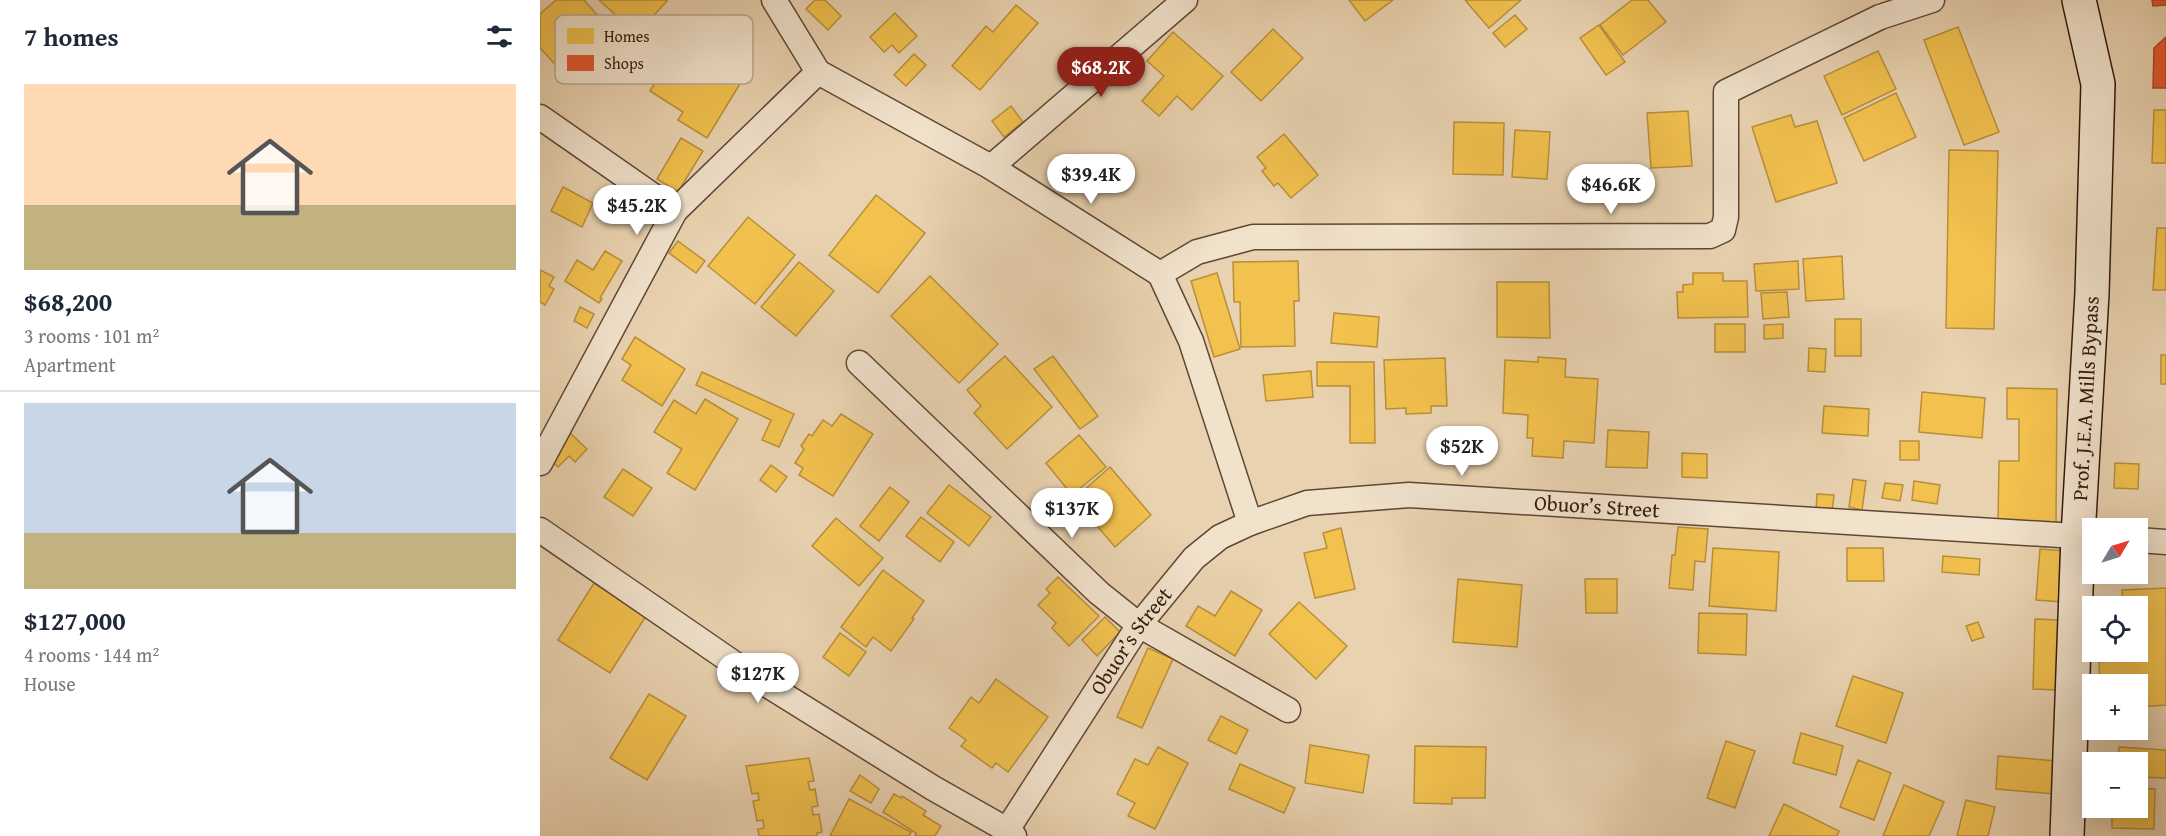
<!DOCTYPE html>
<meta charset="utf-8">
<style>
body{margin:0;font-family:"Gentium Book Plus",serif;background:#f6f6f7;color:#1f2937;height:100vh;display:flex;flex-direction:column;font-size:22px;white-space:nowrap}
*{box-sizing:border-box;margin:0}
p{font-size:20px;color:#747a83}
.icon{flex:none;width:33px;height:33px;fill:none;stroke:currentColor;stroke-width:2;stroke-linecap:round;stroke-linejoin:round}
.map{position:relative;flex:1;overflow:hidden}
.side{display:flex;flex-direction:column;background:#fff;width:540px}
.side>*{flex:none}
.needle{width:39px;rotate:52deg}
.buttons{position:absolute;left:1542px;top:518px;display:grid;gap:12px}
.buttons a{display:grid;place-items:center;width:66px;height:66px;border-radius:0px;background:#fff;box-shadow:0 6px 24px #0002;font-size:30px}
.price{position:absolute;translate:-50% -51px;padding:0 14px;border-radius:21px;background:#fff;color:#222;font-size:20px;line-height:39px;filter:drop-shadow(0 2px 3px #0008)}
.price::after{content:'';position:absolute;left:50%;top:36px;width:18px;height:14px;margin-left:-9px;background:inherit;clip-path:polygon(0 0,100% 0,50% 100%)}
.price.current{background:#8f2418;color:#fff}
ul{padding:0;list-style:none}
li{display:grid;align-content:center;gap:12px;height:318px;padding:0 24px}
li+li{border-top:2px solid #e0e1e3}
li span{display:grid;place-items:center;height:186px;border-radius:0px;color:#555}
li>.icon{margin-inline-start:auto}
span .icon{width:108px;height:108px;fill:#fffc;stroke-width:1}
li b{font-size:26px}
h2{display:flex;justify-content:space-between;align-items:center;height:72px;padding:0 24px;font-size:26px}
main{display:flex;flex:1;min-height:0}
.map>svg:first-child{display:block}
.homes{fill:#f2c14e;stroke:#b98f3a;stroke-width:1.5}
.shops{fill:#e4572e;stroke:#af4424;stroke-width:1.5}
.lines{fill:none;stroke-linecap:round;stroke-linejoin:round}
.street-casing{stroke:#604735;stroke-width:27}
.secondary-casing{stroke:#33190c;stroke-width:36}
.street{stroke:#f1e2cc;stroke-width:24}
.secondary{stroke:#f1e2cc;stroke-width:33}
.labels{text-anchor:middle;stroke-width:6;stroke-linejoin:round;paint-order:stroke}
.street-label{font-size:21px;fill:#33190c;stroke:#f1e2cc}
.key{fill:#f1e2cc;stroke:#b8a692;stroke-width:1.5}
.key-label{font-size:16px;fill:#33190c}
</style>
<main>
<section class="side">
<h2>7 homes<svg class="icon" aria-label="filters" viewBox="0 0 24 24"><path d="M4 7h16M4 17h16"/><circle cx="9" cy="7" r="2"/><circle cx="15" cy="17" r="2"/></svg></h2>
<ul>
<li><span style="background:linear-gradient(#ffd9b3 65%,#c2b280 0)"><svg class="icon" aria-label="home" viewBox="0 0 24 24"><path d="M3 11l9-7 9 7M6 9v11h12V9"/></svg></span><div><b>$68,200</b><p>3 rooms · 101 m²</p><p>Apartment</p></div></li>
<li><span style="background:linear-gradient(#c9d6e8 70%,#c2b280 0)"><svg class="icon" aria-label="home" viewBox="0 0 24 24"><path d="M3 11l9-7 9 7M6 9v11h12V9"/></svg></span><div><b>$127,000</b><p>4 rooms · 144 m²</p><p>House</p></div></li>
</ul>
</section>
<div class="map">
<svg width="1626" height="836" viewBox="0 0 1626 836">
<rect width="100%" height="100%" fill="#e9d2b0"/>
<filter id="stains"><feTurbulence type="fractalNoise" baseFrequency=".00333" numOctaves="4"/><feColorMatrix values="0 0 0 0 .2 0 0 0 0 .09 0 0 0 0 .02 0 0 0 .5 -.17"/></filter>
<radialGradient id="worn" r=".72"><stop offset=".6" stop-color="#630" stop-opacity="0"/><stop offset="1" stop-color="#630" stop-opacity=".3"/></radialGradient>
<g class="homes">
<path d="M16 0H44L80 41 33 84 0 48V14Z"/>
<path d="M59 0H127V1L97 34Z"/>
<path d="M275 0H285L301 16 288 30 266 9Z"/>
<path d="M809 0H853L825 21Z"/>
<path d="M925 0H981L949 28Z"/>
<path d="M1092 0H1108L1126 22 1083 55 1060 25Z"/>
<path d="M476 5 498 23 440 90 412 66 446 26 453 32Z"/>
<path d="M355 13 377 36 359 53 352 45 344 52 330 37Z"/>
<path d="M975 15 987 29 965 47 953 33Z"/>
<path d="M1059 25 1085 62 1066 75 1040 38Z"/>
<path d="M1418 27 1459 132 1424 145 1384 40Z"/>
<path d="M733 29 763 58 721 101 691 72Z"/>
<path d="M633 32 683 76 652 110 637 96 619 116 602 101 624 76 607 61Z"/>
<path d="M141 40 203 79 167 138 138 120 143 112 110 91Z"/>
<path d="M1338 51 1356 89 1302 115 1284 76Z"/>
<path d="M374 54 386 65 366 86 354 75Z"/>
<path d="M1356 93 1376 137 1324 161 1304 118Z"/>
<path d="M471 106 483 122 464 137 452 121Z"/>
<path d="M1614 110H1626V163H1612Z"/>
<path d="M1148 111 1152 166 1111 168 1107 113Z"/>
<path d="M1251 115 1255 127 1277 121 1297 183 1236 202 1212 127Z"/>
<path d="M914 122 964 123 963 175 913 174Z"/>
<path d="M975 130 1010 132 1007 179 972 177Z"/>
<path d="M744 134 778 175 751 198 738 183 734 186 722 171 726 168 717 157Z"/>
<path d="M141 138 163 151 138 192 117 179Z"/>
<path d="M1409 150 1458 151 1454 329 1406 328Z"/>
<path d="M23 187 53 203 42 227 11 211Z"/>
<path d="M336 195 385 233 338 293 289 255Z"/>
<path d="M208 217 255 255 215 304 168 266Z"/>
<path d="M1617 228H1626V290H1613Z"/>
<path d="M138 241 165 261 156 273 129 253Z"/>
<path d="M65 251 82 261 60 298 62 299 59 303 25 281 37 260 53 270Z"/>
<path d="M1302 256 1304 299 1266 301 1263 259Z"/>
<path d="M758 261 759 301H754L755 346 701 347 700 302H694L693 262Z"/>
<path d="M1258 261 1259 289 1216 291 1214 264Z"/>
<path d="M259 262 294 291 256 336 221 307Z"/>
<path d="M0 270 14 277 9 286 14 289 5 305 0 302Z"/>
<path d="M677 273 700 349 674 357 651 281Z"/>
<path d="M1153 273H1183V281H1207L1208 317 1138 318 1137 292H1143V285L1153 284Z"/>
<path d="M390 276 458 344 419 383 351 316Z"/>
<path d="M957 282H1009L1010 338 957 337Z"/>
<path d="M1247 292 1249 317 1223 319 1221 293Z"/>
<path d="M40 307 54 314 47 328 34 321Z"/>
<path d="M794 313 839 317 837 347 791 343Z"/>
<rect x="1295" y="319" width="26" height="37"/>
<rect x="1175" y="324" width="30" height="28"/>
<path d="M1243 324V338L1224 339V325Z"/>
<path d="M95 337 145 369 122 406 82 380 91 365 82 359Z"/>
<path d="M1269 348 1286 349 1285 372 1268 371Z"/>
<rect x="1621" y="355" width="5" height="29"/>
<path d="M465 356 512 407 467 449 434 413 441 406 427 390Z"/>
<path d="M513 356 558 416 540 429 494 369Z"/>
<path d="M998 357 1026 359 1025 377 1058 379 1054 443 1024 441 1023 458 992 456 993 438H987L988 415 963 413 965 360 998 362Z"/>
<path d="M905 358 907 406H891V413L866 414V408L846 409 844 360Z"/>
<path d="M777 362H834L835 443H810V386H777Z"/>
<path d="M771 371 773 397 726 401 723 375Z"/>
<path d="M162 372 254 414 239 447 222 440 231 420 156 385Z"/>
<path d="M1467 388 1517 389 1516 523 1458 522 1459 461H1479V419H1467Z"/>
<path d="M1382 392 1445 398 1442 438 1379 432Z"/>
<path d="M165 399 198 419 155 490 127 473 142 449 114 432 134 400 156 414Z"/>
<path d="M1284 406 1329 409 1328 436 1282 433Z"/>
<path d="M301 414 333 434 293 496 259 475 263 468 255 463 264 449 261 446 269 434 272 436 283 420 292 426Z"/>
<path d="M1068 430 1109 432 1107 468 1066 467Z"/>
<path d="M30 433 47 449 35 462 29 456 18 467 7 457Z"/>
<path d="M539 435 566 467 532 495 506 463Z"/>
<rect x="1360" y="441" width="19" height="19"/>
<path d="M1142 453 1167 454V478L1142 477Z"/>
<path d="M1575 463 1599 464 1598 489 1574 488Z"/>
<path d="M231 465 247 477 236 492 220 480Z"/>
<path d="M570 467 611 515 575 547 534 499Z"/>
<path d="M83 469 112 488 93 516 64 497Z"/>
<path d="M1313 479 1326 481 1322 510 1309 507Z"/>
<path d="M1374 481 1400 485 1397 504 1372 500Z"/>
<path d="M1345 483 1363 485 1360 501 1342 498Z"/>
<path d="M409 485 451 517 429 546 387 513Z"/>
<path d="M350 487 369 502 339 541 320 526Z"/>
<path d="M1277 494 1294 495 1292 512 1276 511Z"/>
<path d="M381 517 414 542 400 562 366 536Z"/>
<path d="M296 518 343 558 319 586 272 546Z"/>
<path d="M1138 527 1168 529 1165 562 1155 561 1153 590 1129 588 1132 555H1135Z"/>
<path d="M801 528 815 589 775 598 764 553 787 548 783 533Z"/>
<path d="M1173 548 1239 552 1236 611 1169 606Z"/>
<path d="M1307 548H1343L1344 581H1307Z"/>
<path d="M1500 549 1526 551 1523 602 1496 600Z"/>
<path d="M1403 556 1440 559 1439 575 1402 572Z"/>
<path d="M1598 564H1601L1600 583 1573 582V573H1598Z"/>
<path d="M343 570 384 601 372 618 374 619 351 651 333 637 326 647 301 627Z"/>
<path d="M518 577 559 616 529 646 512 628 516 623 498 605 510 593 506 589Z"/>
<path d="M918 579 982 585 977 647 913 642Z"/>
<path d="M1045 579H1077V613H1046Z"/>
<path d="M54 583 106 616 70 673 18 640Z"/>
<path d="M1626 588V705L1598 707V684H1560L1559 662 1586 660V651H1598V606H1583L1582 590Z"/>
<path d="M691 591 722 610 695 656 646 626 658 606 675 616Z"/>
<path d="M759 602 807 646 776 679 729 634Z"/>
<path d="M1159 613 1207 614 1206 655 1158 653Z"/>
<path d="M565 617 580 632 557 656 542 640Z"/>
<path d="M1495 619 1519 620 1518 690 1493 689Z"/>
<path d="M1438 622 1444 637 1432 641 1426 626Z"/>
<path d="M300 633 326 652 309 676 283 657Z"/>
<path d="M608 648 633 659 602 728 577 717Z"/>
<path d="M1313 676 1363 693 1346 743 1296 726Z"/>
<path d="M456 679 508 717 468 772 456 763 452 768 421 746 426 740 409 728 431 697 439 703Z"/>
<path d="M109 694 146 716 107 780 70 758Z"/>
<path d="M681 716 708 730 696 754 668 740Z"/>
<path d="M1261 733 1303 746 1296 775 1253 763Z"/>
<path d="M1186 741 1215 751 1195 808 1167 798Z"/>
<path d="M770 745 829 755 823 793 765 783Z"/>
<path d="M875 746 946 747 945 798H912V804L874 803Z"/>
<path d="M618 747 648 763 615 829 588 816 595 803 577 794 595 759 608 765Z"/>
<path d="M1579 747 1626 750V778L1598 777V762H1578Z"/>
<path d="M1458 756 1517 761 1514 794 1456 789Z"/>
<path d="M269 758 274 781 268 782 270 790 275 789 278 806 272 807 273 815 279 814 282 832 277 833V836H219L218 829 224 828 223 820 217 821 213 801 219 800 218 793 212 794 206 766Z"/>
<path d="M1318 760 1351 773 1334 820 1300 807Z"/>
<path d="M700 764 755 788 744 813 689 789Z"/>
<path d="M320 775 339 789 331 803 310 791Z"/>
<path d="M1364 785 1404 802 1389 836H1343Z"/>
<path d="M1598 788 1615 789 1614 829 1572 828V807H1598Z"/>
<path d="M354 794 361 798 362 796 386 811 383 815 401 826 395 836H375L376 833 343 812Z"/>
<path d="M309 799 371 832 369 836H290Z"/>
<path d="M1426 800 1455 807 1448 836H1417Z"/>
<path d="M1244 804 1299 831 1297 836H1229Z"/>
</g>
<g class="shops">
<path d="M1612 0H1626V5L1613 6Z"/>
<path d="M1626 37V88H1613L1614 48Z"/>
</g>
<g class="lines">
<g class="street-casing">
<g id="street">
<path d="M234 0 278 72 451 167 620 274 651 341 710 523"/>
<path d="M0 117 135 211"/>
<path d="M451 167 645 0"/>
<path d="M620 274 657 252 713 237 1170 236 1183 230 1186 217V92L1340 17 1392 0"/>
<path d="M319 363 559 593 599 625 748 710"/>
<path d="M0 463 135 211 278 72"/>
<path d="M0 530 205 671 393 788 467 830 474 836"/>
<path d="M1598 540 1626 542"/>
<path id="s1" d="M467 830 599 625 654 558 680 537 710 523 767 503 869 495 1552 537"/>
</g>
</g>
<g class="secondary-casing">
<g id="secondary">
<path id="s2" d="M1527 836 1538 536 1552 293 1558 84 1539 0"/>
</g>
</g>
<use href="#street" class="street"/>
<use href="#secondary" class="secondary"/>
</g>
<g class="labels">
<g class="street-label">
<text dy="7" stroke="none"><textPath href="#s2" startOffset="438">Prof. J.E.A. Mills Bypass</textPath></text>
<text dy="7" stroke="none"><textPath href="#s1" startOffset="748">Obuor’s Street</textPath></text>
<text dy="7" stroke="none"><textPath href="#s1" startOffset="226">Obuor’s Street</textPath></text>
</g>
</g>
<rect x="15" y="15" width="198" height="69" rx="9" class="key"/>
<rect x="27" y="28" width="27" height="16" fill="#f2c14e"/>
<rect x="27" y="55" width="27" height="16" fill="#e4572e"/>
<g class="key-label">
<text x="64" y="42">Homes</text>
<text x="64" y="69">Shops</text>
</g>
<rect width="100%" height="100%" filter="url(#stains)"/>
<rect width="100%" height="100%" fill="url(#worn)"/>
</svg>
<div class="buttons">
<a><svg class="needle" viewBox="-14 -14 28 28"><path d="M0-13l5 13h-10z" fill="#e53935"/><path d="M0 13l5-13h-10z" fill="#747a83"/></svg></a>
<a><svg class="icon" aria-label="locate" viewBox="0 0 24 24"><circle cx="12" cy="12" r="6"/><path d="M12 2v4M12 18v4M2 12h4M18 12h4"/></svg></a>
<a>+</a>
<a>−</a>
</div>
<b class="price current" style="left:561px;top:98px">$68.2K</b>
<b class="price" style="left:551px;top:205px">$39.4K</b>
<b class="price" style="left:1071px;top:215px">$46.6K</b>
<b class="price" style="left:97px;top:236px">$45.2K</b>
<b class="price" style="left:922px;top:477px">$52K</b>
<b class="price" style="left:532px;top:539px">$137K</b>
<b class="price" style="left:218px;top:704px">$127K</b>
</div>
</main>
